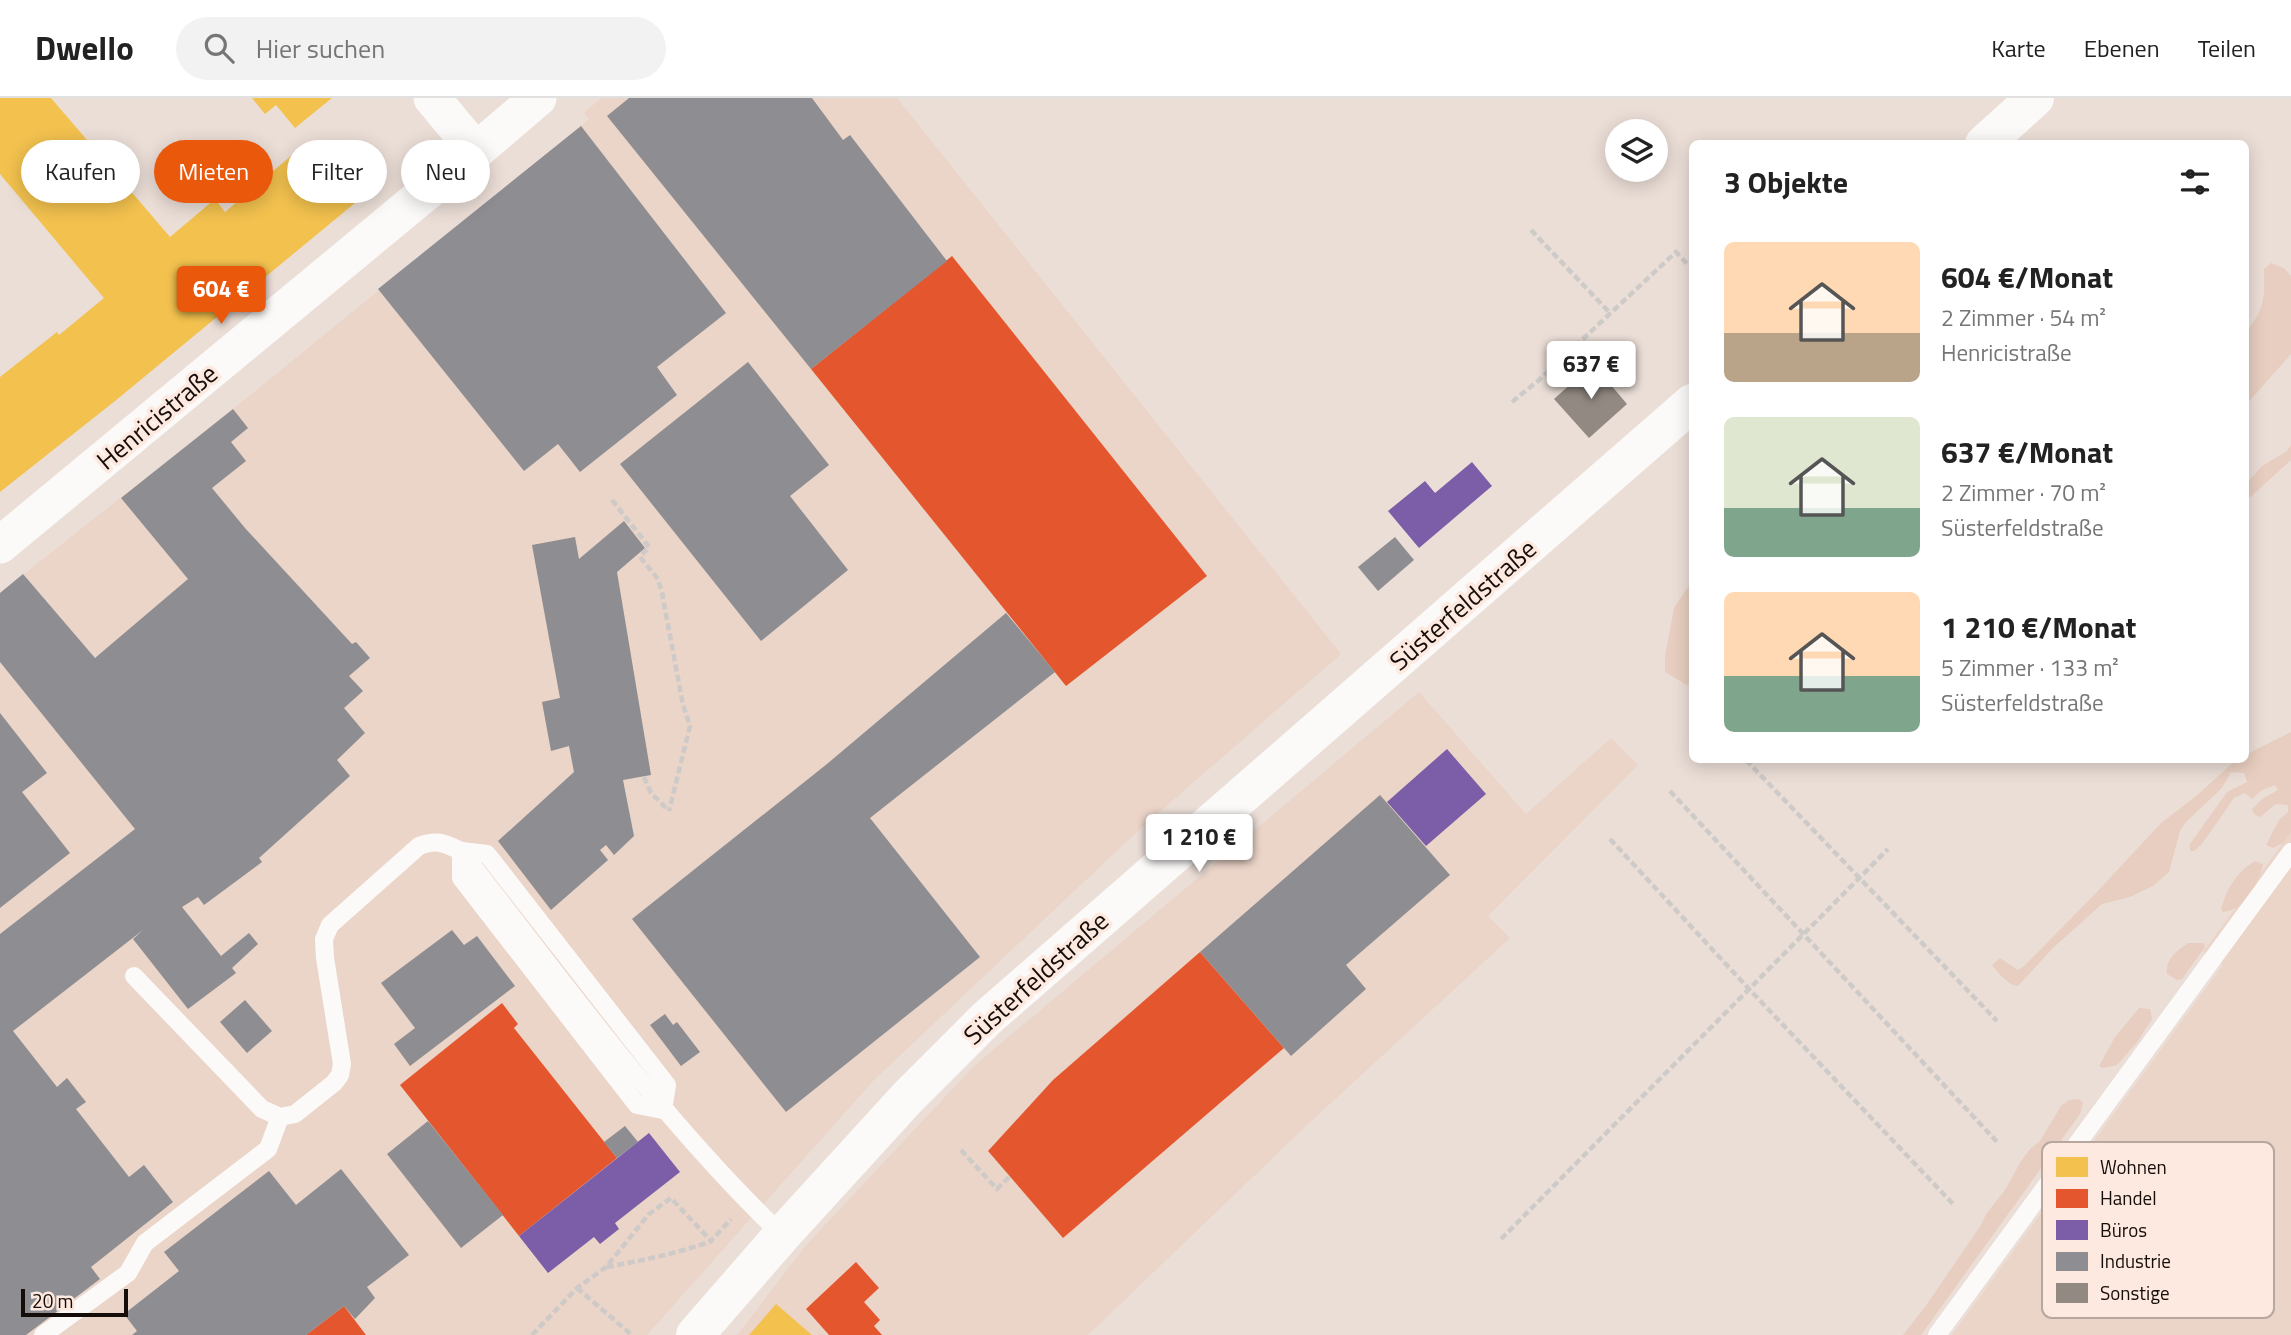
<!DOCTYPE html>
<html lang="de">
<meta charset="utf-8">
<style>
body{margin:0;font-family:"Titillium Web",sans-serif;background:#f2f2f2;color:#222;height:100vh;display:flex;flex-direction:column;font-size:26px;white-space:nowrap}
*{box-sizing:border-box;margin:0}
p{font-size:23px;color:#767676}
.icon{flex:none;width:38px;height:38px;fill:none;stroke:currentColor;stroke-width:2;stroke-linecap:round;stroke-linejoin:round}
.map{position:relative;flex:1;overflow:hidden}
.side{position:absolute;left:1689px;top:42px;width:560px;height:623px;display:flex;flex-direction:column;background:#fff;border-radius:10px;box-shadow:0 4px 18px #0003}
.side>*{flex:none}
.banner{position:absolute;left:21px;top:42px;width:665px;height:63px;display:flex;gap:14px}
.controls{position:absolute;left:1605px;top:21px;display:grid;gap:14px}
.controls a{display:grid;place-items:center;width:63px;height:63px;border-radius:50%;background:#fff;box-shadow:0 4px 18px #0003;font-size:35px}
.scale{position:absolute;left:21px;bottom:18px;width:107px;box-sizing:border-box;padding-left:7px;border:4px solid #140d09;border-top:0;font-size:19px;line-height:24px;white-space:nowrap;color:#140d09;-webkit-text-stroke:5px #fde9df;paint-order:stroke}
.price{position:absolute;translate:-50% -60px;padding:0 16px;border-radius:7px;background:#fff;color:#222;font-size:23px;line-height:46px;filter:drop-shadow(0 2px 4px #0008)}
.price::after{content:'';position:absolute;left:50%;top:42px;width:21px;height:16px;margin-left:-10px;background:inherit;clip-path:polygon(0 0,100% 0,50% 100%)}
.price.current{background:#ea580c;color:#fff}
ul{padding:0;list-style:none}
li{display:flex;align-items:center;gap:21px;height:175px;padding:0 35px}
li span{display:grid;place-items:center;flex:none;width:196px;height:140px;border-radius:10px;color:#555}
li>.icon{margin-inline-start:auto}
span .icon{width:84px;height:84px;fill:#fffc;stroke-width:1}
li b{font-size:30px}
h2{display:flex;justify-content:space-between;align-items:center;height:84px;padding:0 35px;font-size:30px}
.chip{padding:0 24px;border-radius:32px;background:#fff;box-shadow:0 4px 18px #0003;font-size:24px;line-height:63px}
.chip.current{background:#ea580c;color:#fff}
header{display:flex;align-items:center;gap:42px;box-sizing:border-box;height:98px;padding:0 35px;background:#fff;border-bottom:2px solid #e0e0e0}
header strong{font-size:33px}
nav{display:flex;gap:38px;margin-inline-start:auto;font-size:24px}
.search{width:490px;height:63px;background:#f2f2f2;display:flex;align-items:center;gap:18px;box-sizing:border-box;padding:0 24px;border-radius:38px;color:#767676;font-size:26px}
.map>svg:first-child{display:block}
.built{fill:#ebd4c8}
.green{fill:#e7cec0}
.homes{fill:#f2c14e}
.shops{fill:#e4572e}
.offices{fill:#7b5ea7}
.industry{fill:#8d8d92}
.building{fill:#928983}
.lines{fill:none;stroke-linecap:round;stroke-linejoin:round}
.path{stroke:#cdcac8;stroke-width:4.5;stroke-dasharray:7 3.5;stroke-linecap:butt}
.service{stroke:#fcfaf9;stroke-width:18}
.minor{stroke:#fcfaf9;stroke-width:37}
.tertiary{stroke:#fcfaf9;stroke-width:38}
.labels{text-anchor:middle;stroke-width:7;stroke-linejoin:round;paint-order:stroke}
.street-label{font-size:26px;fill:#140d09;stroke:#fde9df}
.key{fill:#fde9df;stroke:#b7a79f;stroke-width:2}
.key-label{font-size:19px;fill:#140d09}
</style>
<header>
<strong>Dwello</strong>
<div class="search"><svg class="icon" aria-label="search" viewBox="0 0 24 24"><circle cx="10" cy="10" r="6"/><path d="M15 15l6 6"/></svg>Hier suchen</div>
<nav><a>Karte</a><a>Ebenen</a><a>Teilen</a></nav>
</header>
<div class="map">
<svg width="2291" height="1237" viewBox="0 0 2291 1237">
<rect width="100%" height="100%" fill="#ebded7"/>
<g class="built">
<path d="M601 0H897L1341 556 1140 731 874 982 647 1237H0V495L233 311 581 28 589 21 584 15Z"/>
<path d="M1419 594 1526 716 1611 640 1638 667 1488 818 1510 840 1305 1029 1088 1237H737L807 1146 974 968Z"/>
<path d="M2291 734V1237H1952L2223 867 2203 854Z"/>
</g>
<g class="green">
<path d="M2271 165 2284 170 2291 178V256L2245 308V235C2264 213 2265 200 2264 171Z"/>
<path d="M2291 347V362L2245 404V387L2262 368 2287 353Z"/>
<path d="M1692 483V587H1687L1665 574V558L1674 510Z"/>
<path d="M2291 634V734L2283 745 2273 750 2266 747 2279 722 2288 714V707L2276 706 2260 719 2254 716 2252 711 2262 701 2278 692 2275 687 2262 692 2252 701 2245 695 2234 700 2202 746 2194 753H2190V746L2227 694 2247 684 2244 675 2231 674 2222 690 2185 725 2180 733 2169 774 2153 788 2130 799 2102 806 2053 850 2018 888C2007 887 1999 875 1992 867L2000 860 2018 872 2023 869 2095 796 2161 725 2196 698 2236 662H2245V657Z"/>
<path d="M2255 763 2263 766C2259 785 2245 812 2223 814L2221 811C2227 791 2236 774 2255 763Z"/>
<path d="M2188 845H2204L2205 849 2182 881 2177 882 2167 876C2165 861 2177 853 2188 845Z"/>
<path d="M2139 910 2150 911 2152 921 2138 943 2117 967 2103 970 2099 968 2115 939Z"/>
<path d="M2079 1001 2083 1005 2080 1016 1921 1237H1903L1925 1209 1981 1127 1986 1116 2005 1092 2021 1063 2030 1051 2040 1043 2061 1008 2069 1002Z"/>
</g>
<g class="homes">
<path d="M0 0H51L170 139 215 101 225 114 305 46 355 105 115 303 0 394V279L57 234 59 237 104 200 0 76Z"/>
<path d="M252 0H332L295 30 276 7 265 16Z"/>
<path d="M776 1206 812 1237H749Z"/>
</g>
<g class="shops">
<path d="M952 158 1207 478 1066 588 811 271Z"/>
<path d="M1200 854 1284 950 1063 1140 988 1053 1053 982Z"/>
<path d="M502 905 518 926 514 930 617 1060 519 1138 400 987Z"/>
<path d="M856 1164 879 1190 864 1204 880 1222 874 1228 882 1237H829L806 1211Z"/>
<path d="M344 1208 366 1237H306Z"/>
</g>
<g class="offices">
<path d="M1472 364 1492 388 1419 450 1388 413 1425 383 1435 395Z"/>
<path d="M1447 651 1486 696 1426 748 1387 704Z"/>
<path d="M649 1035 680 1074 615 1125 619 1131 600 1146 594 1139 548 1175 519 1138Z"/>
</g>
<g class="industry">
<path d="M629 0H812L843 42 850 37 947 163 811 271 607 18Z"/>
<path d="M581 28 726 215 657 269 677 297 580 374 558 346 524 373 378 191Z"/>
<path d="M748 264 829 367 790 398 848 472 761 543 620 366Z"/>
<path d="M233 311 248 330 231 344 246 363 212 390 245 430 352 546 356 544 370 560 349 578 363 593 344 610 365 635 337 662 350 678 259 760 262 764 204 807 198 799 182 809 221 858 249 835 258 846 232 870 236 875 188 911 133 841 143 832 13 933 57 989 67 980 86 1004 76 1011 129 1079 144 1067 173 1104 91 1169 100 1181 26 1237H0V836L135 731 0 564V495L23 476 95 560 188 481 121 400Z"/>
<path d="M624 423 645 450 617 474 651 677 623 682 634 738 614 757 606 747 600 752 608 762 551 812 498 743 574 674 569 648 551 653 542 604 560 600 532 447 575 439 579 461Z"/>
<path d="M1395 439 1414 462 1378 493 1358 469Z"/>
<path d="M1006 515 1055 574 870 720 980 859 786 1014 632 821 827 666Z"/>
<path d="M0 615 47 675 22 694 70 755 0 810Z"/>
<path d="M1380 697 1450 777 1346 867 1366 891 1291 958 1200 854Z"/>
<path d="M452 832 464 847 477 838 515 888 410 968 394 946 415 930 381 885Z"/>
<path d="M245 902 272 933 247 955 220 924Z"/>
<path d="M665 916 673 927 677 924 700 954 681 968 650 927Z"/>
<path d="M428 1023 503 1117 461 1150 387 1056Z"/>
<path d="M625 1028 638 1044 617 1060 604 1044Z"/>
<path d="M341 1071 409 1157 367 1189 375 1200 355 1221 344 1208 306 1237H132L137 1233 124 1216 179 1173 164 1154 269 1073 296 1107Z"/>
</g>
<path class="building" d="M1593 266 1627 306 1589 340 1554 301Z"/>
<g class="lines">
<g class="path">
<path d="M1531 132 1610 215"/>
<path d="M1512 304 1539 282 1676 154 1689 168"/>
<path d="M612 402 649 449 640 459 658 481 662 495 683 607 690 628 669 713"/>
<path d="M1746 662 1997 923"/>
<path d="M644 679 651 695 668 712"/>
<path d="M1670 693 1999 1046"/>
<path d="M1610 741 1749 891 1953 1106"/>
<path d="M961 1052 997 1091 1010 1078"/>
<path d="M1501 1141 1888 751"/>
<path d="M607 1169C642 1162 677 1156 711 1143"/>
<path d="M577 1190 632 1237"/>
<path d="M532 1237 577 1190 606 1169 649 1116 671 1100 711 1143 731 1121"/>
</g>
<g class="service">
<path d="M461 753 487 756 667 987 663 1012 637 1007 461 780Z"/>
<path d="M134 878 262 1011 280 1019 295 1016 334 985 340 977 342 966 325 860 324 841 330 827 419 748C437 741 444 745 461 753 564 884 661 1021 782 1137"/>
<path d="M43 1237 128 1175 145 1145 268 1051 280 1019"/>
<path d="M1937 1237 2291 754"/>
</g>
<g class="minor">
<path d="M432 0 476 53"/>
<path d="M0 447 476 53 538 0"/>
</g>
<g class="tertiary">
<path d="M1984 46 2035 0"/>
<path d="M695 1237 782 1137 908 999 987 920 1692 305"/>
</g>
</g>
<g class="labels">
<g class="street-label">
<text transform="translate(157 319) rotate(-40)" y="9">Henricistraße</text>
<text transform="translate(1463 507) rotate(-41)" y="9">Süsterfeldstraße</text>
<text transform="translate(1036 880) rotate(-42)" y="9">Süsterfeldstraße</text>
</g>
</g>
<rect x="2042" y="1044" width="232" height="176" rx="10" class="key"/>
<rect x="2056" y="1059" width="32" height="20" fill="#f2c14e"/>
<rect x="2056" y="1091" width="32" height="19" fill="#e4572e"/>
<rect x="2056" y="1122" width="32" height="20" fill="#7b5ea7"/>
<rect x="2056" y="1154" width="32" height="19" fill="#8d8d92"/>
<rect x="2056" y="1185" width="32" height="20" fill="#928983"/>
<g class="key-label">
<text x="2100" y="1076">Wohnen</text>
<text x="2100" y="1107">Handel</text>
<text x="2100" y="1139">Büros</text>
<text x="2100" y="1170">Industrie</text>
<text x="2100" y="1202">Sonstige</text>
</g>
</svg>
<div class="controls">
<a><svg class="icon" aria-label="layers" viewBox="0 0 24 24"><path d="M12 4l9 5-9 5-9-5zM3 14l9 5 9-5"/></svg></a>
</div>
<div class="scale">20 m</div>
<b class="price current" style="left:221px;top:228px">604 €</b>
<b class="price" style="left:1591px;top:303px">637 €</b>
<b class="price" style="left:1199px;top:776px">1 210 €</b>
<div class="banner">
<a class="chip">Kaufen</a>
<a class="chip current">Mieten</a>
<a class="chip">Filter</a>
<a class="chip">Neu</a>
</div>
<section class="side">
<h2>3 Objekte<svg class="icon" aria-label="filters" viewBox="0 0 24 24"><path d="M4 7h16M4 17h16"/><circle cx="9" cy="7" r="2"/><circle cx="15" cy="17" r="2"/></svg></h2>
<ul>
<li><span style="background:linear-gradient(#ffd9b3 65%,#b9a48a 0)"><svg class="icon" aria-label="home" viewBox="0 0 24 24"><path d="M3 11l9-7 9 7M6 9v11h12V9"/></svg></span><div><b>604 €/Monat</b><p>2 Zimmer · 54 m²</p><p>Henricistraße</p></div></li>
<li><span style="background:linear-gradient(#dfe7d0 65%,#7fa58c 0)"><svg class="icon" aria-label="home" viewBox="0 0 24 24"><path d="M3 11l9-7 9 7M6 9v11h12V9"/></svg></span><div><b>637 €/Monat</b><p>2 Zimmer · 70 m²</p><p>Süsterfeldstraße</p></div></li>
<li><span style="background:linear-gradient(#ffd9b3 60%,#7fa58c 0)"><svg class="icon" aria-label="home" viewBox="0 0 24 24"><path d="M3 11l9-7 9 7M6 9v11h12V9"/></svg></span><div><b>1 210 €/Monat</b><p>5 Zimmer · 133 m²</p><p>Süsterfeldstraße</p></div></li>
</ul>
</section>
</div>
